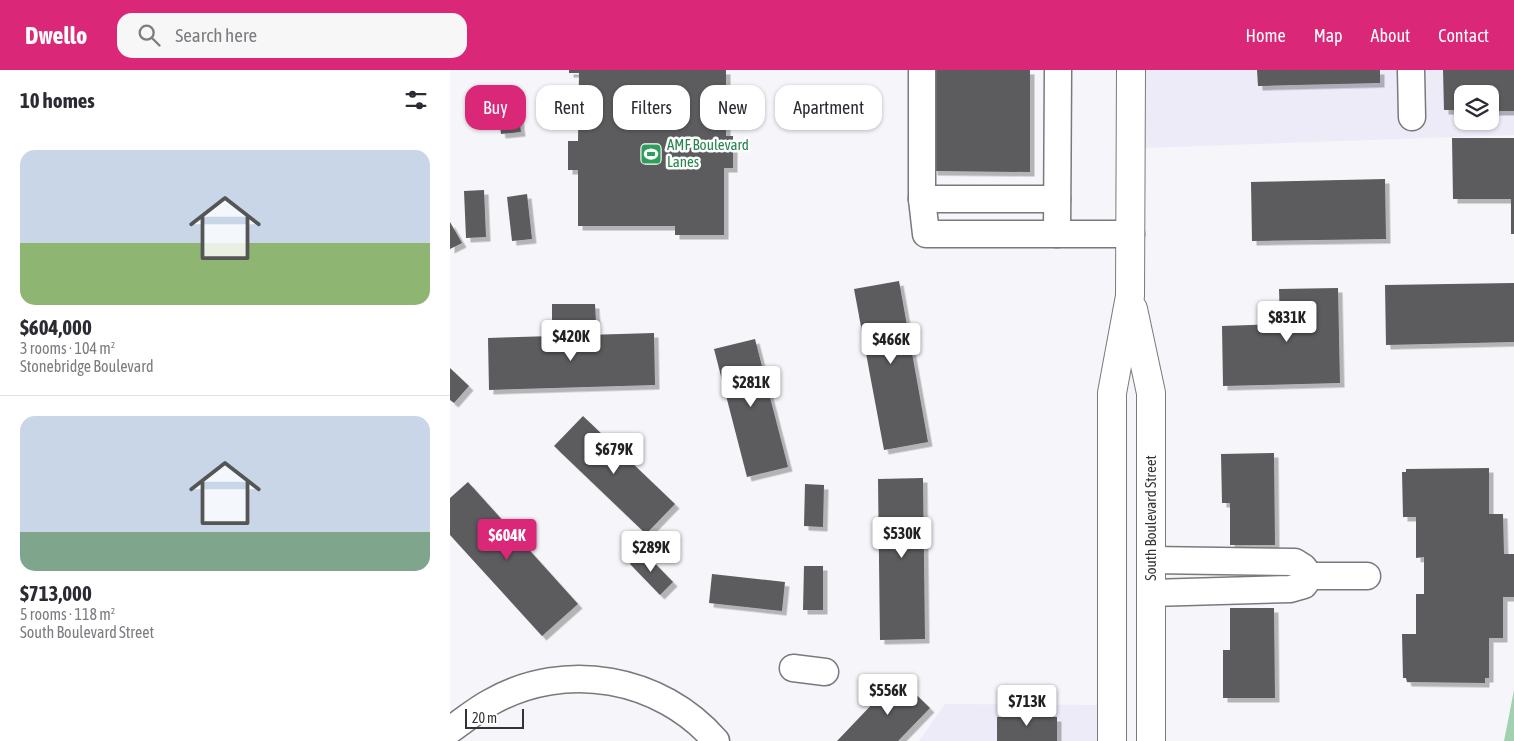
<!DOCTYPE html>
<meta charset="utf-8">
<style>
body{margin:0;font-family:"Asap Condensed",sans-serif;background:#f7f7f7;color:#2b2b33;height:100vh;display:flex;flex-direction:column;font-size:19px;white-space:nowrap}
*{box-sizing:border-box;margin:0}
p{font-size:16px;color:#7c7c81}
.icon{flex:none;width:28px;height:28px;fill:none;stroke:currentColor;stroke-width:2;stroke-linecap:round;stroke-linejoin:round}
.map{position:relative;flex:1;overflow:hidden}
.drawer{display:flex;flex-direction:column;background:#fff;width:450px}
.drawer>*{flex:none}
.top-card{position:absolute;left:15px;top:15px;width:475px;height:45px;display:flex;gap:10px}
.tools{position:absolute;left:1004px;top:15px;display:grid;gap:10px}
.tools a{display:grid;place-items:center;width:45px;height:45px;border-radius:10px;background:#fff;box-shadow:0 1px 4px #0004;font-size:25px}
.scale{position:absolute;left:15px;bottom:12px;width:59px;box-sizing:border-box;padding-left:5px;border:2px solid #333234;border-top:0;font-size:14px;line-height:18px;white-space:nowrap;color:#333234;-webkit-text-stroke:4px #fff;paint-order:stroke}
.price{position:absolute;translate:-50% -42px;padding:0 11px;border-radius:5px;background:#fff;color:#222;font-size:16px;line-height:32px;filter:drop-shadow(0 1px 2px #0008)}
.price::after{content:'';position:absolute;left:50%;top:30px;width:15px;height:11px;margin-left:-8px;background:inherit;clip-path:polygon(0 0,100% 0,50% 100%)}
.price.current{background:#db2777;color:#fff}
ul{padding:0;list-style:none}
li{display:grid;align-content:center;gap:10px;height:265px;padding:0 20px}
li+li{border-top:1px solid #e1e1e2}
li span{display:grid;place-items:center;height:155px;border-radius:15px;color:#555}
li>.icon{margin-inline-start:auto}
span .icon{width:90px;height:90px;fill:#fffc;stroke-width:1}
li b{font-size:21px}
h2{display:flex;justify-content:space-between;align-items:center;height:60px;padding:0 20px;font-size:21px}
.chip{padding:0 18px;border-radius:15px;background:#fff;box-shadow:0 1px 4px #0004;font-size:18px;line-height:45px}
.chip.current{background:#db2777;color:#fff}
header{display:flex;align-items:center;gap:30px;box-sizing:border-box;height:70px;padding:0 25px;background:#db2777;color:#fff}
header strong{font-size:24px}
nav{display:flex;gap:28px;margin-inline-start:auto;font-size:18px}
.search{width:350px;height:45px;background:#f7f7f7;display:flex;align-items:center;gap:12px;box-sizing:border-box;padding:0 18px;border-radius:15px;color:#7c7c81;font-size:19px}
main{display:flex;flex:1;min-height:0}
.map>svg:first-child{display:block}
.built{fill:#edebf8;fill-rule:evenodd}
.green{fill:#a2d1af}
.building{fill:#5b5b5f;filter:url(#shadow)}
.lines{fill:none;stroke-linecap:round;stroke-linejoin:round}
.minor-casing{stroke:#7a797e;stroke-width:29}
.major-casing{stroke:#7a797e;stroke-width:30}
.minor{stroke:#fff;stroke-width:26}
.major{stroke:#fff;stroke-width:28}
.labels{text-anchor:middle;stroke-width:5;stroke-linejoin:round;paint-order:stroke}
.leisure-label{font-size:15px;fill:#27864d;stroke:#fff;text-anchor:start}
.street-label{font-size:15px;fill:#333234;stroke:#fff}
</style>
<header>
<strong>Dwello</strong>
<div class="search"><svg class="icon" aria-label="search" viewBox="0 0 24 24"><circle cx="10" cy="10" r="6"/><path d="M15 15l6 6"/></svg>Search here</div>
<nav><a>Home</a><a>Map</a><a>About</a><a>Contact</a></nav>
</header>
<main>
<section class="drawer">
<h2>10 homes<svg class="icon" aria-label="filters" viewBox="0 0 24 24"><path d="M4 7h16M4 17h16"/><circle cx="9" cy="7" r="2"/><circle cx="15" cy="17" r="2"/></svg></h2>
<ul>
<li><span style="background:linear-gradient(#c9d6e8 60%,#8fb573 0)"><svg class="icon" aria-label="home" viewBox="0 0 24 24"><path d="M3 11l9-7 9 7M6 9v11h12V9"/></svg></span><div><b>$604,000</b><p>3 rooms · 104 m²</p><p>Stonebridge Boulevard</p></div></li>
<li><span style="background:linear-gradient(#c9d6e8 75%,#7fa58c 0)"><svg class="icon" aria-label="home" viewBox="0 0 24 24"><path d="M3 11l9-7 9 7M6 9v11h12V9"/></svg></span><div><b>$713,000</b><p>5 rooms · 118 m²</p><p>South Boulevard Street</p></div></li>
</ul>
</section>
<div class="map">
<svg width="1064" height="671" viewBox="0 0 1064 671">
<defs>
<filter id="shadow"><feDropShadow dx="4.5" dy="4.5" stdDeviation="0" flood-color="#0004"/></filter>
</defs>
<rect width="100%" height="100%" fill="#f6f5fa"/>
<g class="built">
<path d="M696 0H1064V65L695 78ZM1012 24H1040V51H1012Z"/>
<path d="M495 634 653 635V671H469Z"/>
</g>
<path class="green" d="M1064 618V671H1054L1064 620Z"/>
<g class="building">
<path d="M119 0H276V66H283V98H274V165H225V156H128V100H118V71H128L129 3H119Z"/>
<path d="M483 0H580V102L483 101Z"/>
<path d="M807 0H930V13L808 16Z"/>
<path d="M993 0H1064V41H1040V24H1012V40H994Z"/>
<path d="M66 20 71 62 51 64 46 23Z"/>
<path d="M1002 68H1064V164H1061V129H1003Z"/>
<path d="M935 109 936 169 802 171 801 112Z"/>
<path d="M34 120 36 167 16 168 14 121Z"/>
<path d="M77 124 82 169 62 171 57 127Z"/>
<path d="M0 152 12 173 0 179Z"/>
<path d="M449 211 478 372 434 380 404 219Z"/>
<path d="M1064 213V272L936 275 935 215Z"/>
<path d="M888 218 890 313 773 316 772 256 830 254 829 219Z"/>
<path d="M102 234H145L146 252 102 253Z"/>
<path d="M204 263 205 315 39 320 38 268Z"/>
<path d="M305 269 338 397 297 407 264 279Z"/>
<path d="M0 298 19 316 4 333 0 330Z"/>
<path d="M133 346 225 434 196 464 104 376Z"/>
<path d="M824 383 825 475H780V433H772L771 384Z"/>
<path d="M1039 398V444H1053L1054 484H1064V527H1053V568H1039V608H1035V613L957 612 956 608H953L952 564H966V524H974V487L966 488V447H953L952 402H956V399Z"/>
<path d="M473 408 475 569 430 570 428 409Z"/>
<path d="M18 412 128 534 92 566 0 465V428Z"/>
<path d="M355 414 374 415 373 457 354 456Z"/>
<path d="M193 481 223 512 210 525 180 494Z"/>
<path d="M354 496H373V540H353Z"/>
<path d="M262 504 335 512 332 541 259 533Z"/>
<path d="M780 538H824L825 628H773V580H780Z"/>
<path d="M448 607 480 638 448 671H387Z"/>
<path d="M569 639H592L593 647H607V671H547V647H569Z"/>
</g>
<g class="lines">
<g class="minor-casing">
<g id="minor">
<path d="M472 0V129L476 164H681"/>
<path d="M961 0 962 47"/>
<path d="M472 129H607"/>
<path d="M607 164 608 0"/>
<path d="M701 490 845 492 853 497 860 506"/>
<path d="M860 506H917"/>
<path d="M701 523 840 519 854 515 860 506"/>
<path d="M343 598 375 602"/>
<path d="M0 660C13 651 26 640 41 632 115 590 211 607 266 671"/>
</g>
</g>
<g class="major-casing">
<g id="major">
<path d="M683 239 701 323V671"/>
<path d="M662 671V323L680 226 681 0"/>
</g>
</g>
<use href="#minor" class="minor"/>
<use href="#major" class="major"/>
</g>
<defs>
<g id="stadium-square" transform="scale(1.125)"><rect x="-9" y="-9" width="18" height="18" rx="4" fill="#2e9e5b" stroke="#fff"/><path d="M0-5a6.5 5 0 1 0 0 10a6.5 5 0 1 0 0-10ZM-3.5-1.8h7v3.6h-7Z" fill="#fff"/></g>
</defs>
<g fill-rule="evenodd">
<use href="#stadium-square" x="201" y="84"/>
</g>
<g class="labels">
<g class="leisure-label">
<text x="217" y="80">AMF Boulevard<tspan x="217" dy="17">Lanes</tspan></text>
</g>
<g class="street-label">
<text transform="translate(701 448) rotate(-90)" y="5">South Boulevard Street</text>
</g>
</g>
</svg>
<div class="tools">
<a><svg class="icon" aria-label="layers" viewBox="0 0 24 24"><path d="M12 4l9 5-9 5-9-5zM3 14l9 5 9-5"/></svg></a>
</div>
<div class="scale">20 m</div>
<b class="price" style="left:837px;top:273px">$831K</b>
<b class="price" style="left:121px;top:292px">$420K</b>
<b class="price" style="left:441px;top:295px">$466K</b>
<b class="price" style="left:301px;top:338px">$281K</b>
<b class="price" style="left:164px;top:405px">$679K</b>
<b class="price" style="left:452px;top:489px">$530K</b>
<b class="price current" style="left:57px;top:491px">$604K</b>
<b class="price" style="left:201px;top:503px">$289K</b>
<b class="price" style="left:438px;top:646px">$556K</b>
<b class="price" style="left:577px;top:657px">$713K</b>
<div class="top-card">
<a class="chip current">Buy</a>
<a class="chip">Rent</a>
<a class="chip">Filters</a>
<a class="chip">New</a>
<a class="chip">Apartment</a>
</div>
</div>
</main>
